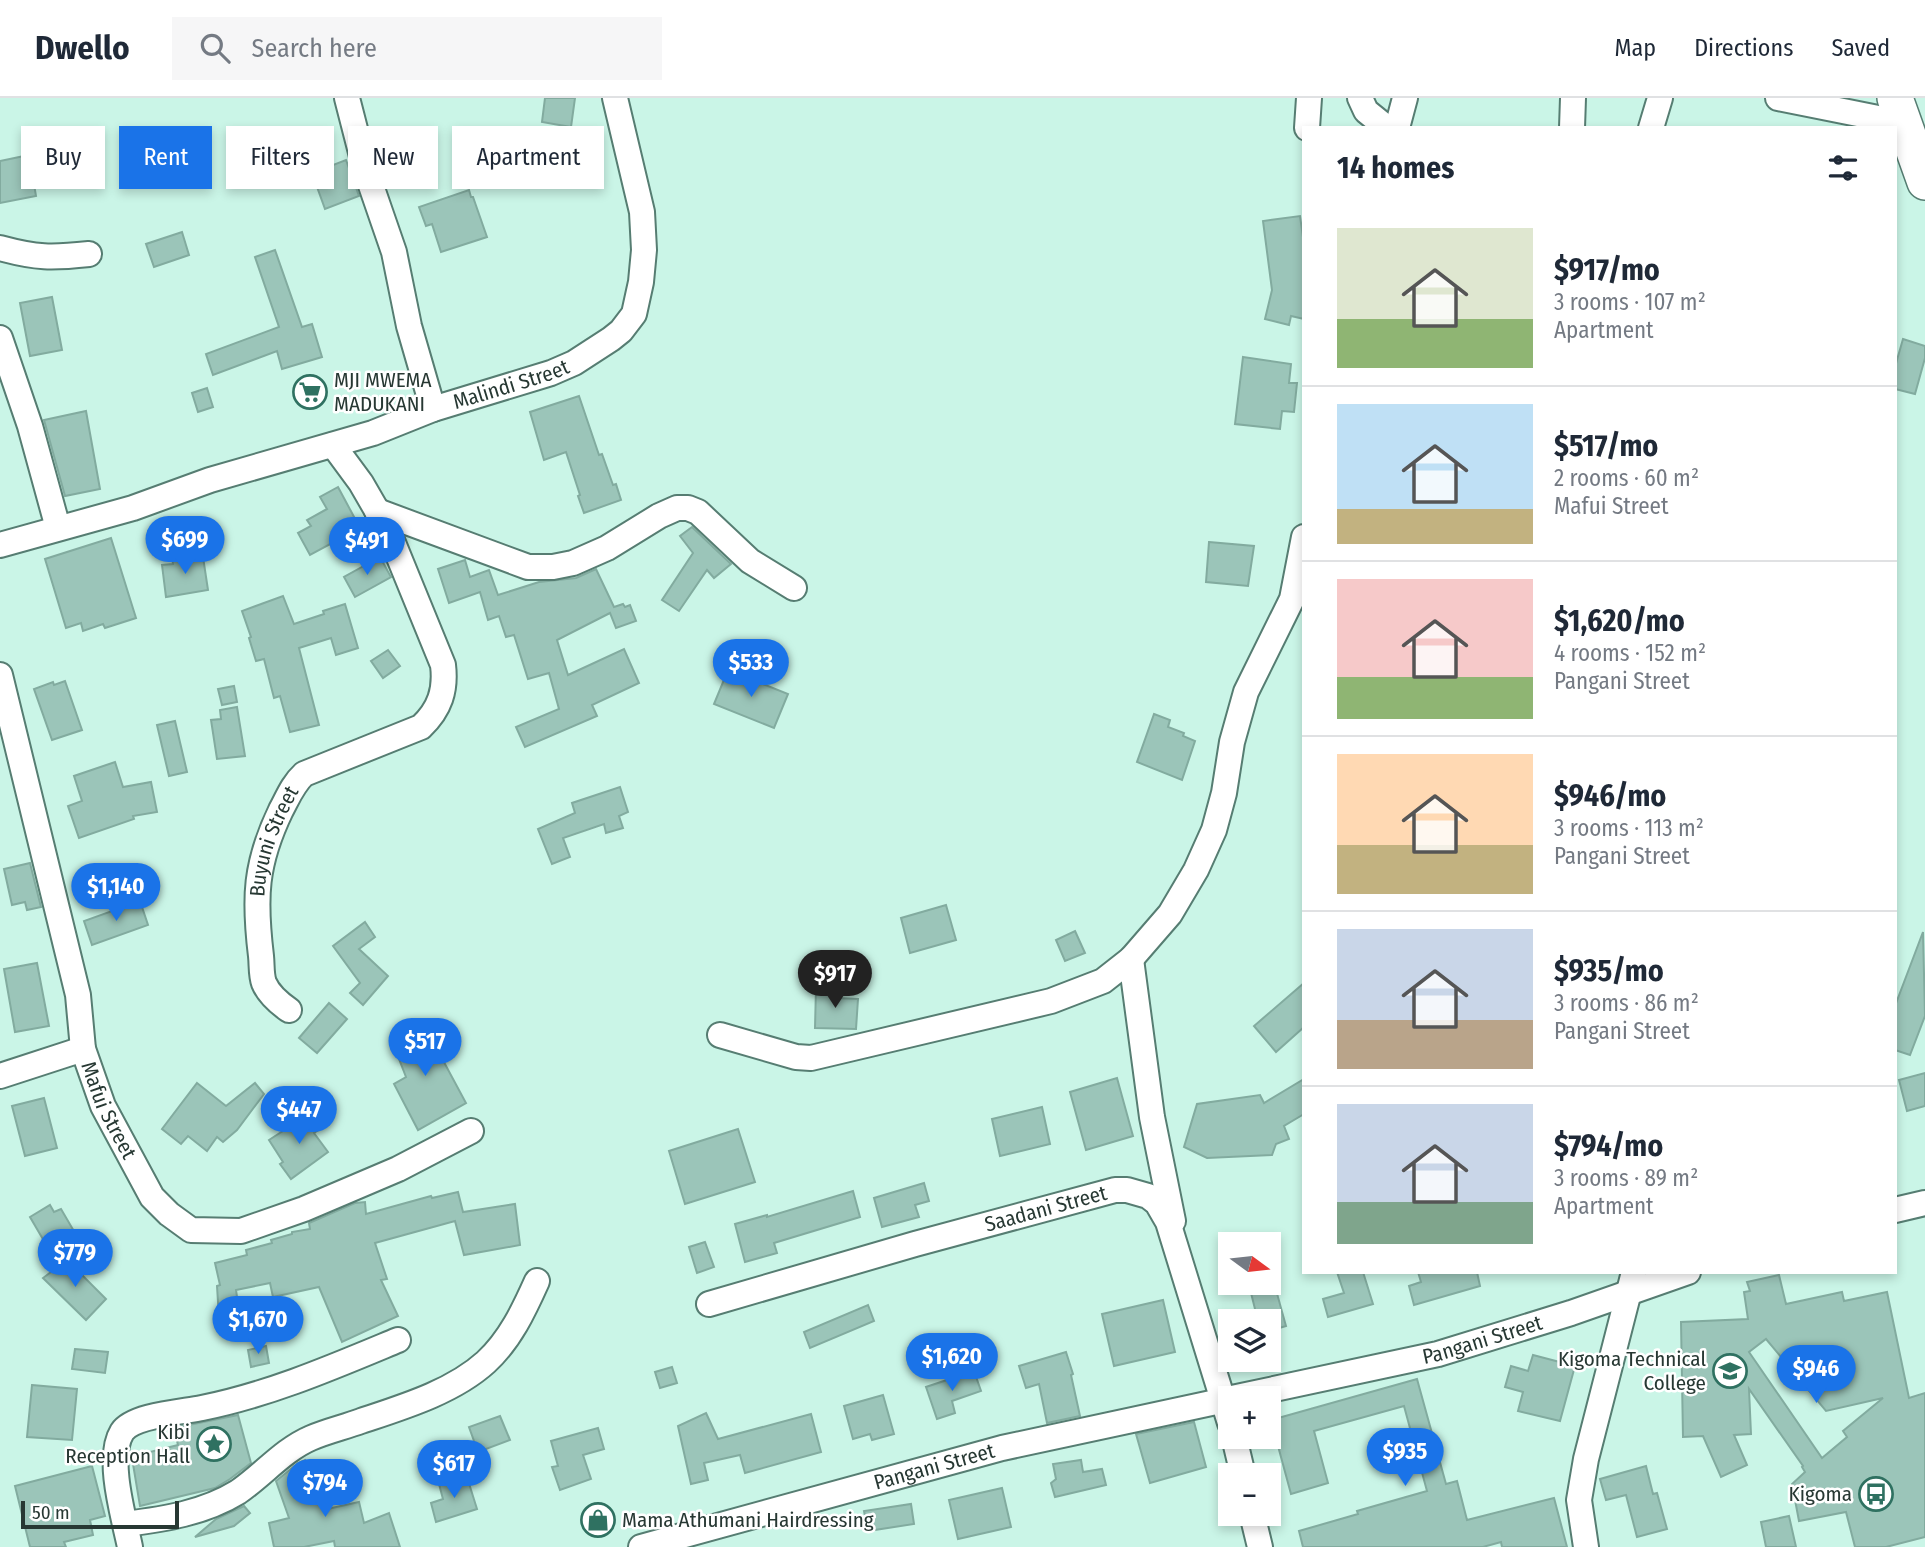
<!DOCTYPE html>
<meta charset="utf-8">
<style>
body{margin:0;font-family:"Fira Sans Condensed",sans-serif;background:#f6f6f7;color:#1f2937;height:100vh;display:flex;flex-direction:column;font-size:26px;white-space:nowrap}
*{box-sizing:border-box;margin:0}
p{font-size:23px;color:#747a83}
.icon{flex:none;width:38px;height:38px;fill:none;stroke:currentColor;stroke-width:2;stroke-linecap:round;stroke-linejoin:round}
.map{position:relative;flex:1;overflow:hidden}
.drawer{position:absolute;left:1302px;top:28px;width:595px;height:1148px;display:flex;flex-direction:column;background:#fff;border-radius:0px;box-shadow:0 4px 10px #0003}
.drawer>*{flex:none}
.hud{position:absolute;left:21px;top:28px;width:665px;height:63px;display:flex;gap:14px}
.needle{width:46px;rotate:105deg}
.fabs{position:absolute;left:1218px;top:1134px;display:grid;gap:14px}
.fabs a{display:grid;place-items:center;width:63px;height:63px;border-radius:0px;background:#fff;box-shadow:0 4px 10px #0003;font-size:35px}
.scale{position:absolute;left:21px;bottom:18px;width:158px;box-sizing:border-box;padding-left:7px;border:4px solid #273833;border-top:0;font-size:19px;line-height:24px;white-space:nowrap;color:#273833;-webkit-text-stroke:5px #fff;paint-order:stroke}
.price{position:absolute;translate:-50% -60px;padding:0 16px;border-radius:24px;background:#1a73e8;color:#fff;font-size:23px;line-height:46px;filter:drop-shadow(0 2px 4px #0008)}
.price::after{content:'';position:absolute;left:50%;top:42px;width:21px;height:16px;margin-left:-10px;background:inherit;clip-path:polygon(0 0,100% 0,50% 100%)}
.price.on{background:#222;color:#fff}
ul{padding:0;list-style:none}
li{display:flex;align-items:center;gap:21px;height:175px;padding:0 35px}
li+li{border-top:2px solid #e0e1e3}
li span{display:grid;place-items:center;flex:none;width:196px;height:140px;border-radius:0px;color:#555}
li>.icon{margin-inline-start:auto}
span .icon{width:84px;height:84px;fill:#fffc;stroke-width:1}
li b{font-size:30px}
h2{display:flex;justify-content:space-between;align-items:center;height:84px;padding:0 35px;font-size:30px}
.chip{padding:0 24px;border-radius:0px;background:#fff;box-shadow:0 4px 10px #0003;font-size:24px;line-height:63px}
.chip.on{background:#1a73e8;color:#fff}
header{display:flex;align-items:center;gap:42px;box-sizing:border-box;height:98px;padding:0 35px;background:#fff;border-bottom:2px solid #e0e1e3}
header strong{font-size:33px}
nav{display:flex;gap:38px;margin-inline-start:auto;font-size:24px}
.search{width:490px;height:63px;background:#f6f6f7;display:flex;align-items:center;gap:18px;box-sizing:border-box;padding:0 24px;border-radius:0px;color:#747a83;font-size:26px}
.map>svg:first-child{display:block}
.building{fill:#9bc5b9;stroke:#82ab9f;stroke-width:2;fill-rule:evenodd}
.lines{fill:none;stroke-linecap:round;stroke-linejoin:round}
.street-casing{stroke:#567d72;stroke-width:28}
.secondary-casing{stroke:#567d72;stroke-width:38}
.street{stroke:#fff;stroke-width:24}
.secondary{stroke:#fff;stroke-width:35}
.labels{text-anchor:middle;stroke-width:5;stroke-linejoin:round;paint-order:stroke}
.poi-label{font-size:21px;fill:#273833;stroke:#fff;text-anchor:end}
.street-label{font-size:21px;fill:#273833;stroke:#fff}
</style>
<header>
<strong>Dwello</strong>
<div class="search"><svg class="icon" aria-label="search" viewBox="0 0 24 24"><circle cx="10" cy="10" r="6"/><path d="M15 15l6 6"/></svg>Search here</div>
<nav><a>Map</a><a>Directions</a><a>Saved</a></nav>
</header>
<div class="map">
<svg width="1925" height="1449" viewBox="0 0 1925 1449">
<rect width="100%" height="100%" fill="#caf5e7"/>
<g class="building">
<path d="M545 0H575L571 29 542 24Z"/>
<path d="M429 35 434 70 409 73 404 39Z"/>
<path d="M29 57 36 98 0 105V63Z"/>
<path d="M346 62 359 98 325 111 312 75Z"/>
<path d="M469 92 471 99H473L487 139 441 154 432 126 426 128 419 109Z"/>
<path d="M1300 118 1304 146V221L1291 218 1289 227 1265 221 1272 192 1263 123Z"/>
<path d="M182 134 189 157 154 169 146 146Z"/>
<path d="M275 152 302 229 312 226 322 259 282 271 277 253 213 277 206 256 279 229 255 159Z"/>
<path d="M52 199 62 252 30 258 20 205Z"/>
<path d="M1903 241 1925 248V260L1915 296 1895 291V269Z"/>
<path d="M1243 259 1291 266 1289 285H1297L1294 314 1282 313 1280 331 1235 326Z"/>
<path d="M207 290 213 309 198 314 192 295Z"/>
<path d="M579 298 599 357 602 356 613 387 616 386 621 402 584 415 578 398 580 397 566 354 544 362 530 314Z"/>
<path d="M86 313 100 391 65 398 44 322Z"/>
<path d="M338 389 360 430 310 457 298 435 311 428 307 422 327 411 320 399Z"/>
<path d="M692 429 731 466 714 480 707 472 679 513 662 502 693 455 680 438Z"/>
<path d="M111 440 136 520 105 530 103 526 83 533 81 525 66 530 45 461Z"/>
<path d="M1209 444 1254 448 1248 488 1206 484Z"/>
<path d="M195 455 196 460 203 459 208 492 166 499 162 467 173 466 172 459Z"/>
<path d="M380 459 391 479 355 499 344 479Z"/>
<path d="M465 462 470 479 489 472 498 497 539 484 576 480 596 471 614 509 623 506 625 509 630 507 636 523 616 530 610 515 557 542 568 577 624 551 639 585 592 607 597 618 525 649 516 629 559 611 549 575 528 581 514 537 506 539 499 518 488 522 480 494 449 505 438 471Z"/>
<path d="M283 498 294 526 324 516 323 513 345 506 358 550 336 557 331 540 299 550 319 627 290 634 280 598 274 600 264 561 256 563 249 540 251 539 242 513Z"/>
<path d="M388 552 400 568 383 580 371 563Z"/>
<path d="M728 572 788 596 774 630 714 606Z"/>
<path d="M65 583 82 632 52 642 34 591 53 584 54 587Z"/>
<path d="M234 588 237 604 222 607 218 591Z"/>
<path d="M237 609 245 658 217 661 211 622 221 621 220 612Z"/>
<path d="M1154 616 1170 622 1168 629 1184 635 1183 638 1195 643 1182 682 1137 664Z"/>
<path d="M175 623 187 674 169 678 157 627Z"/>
<path d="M115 664 123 689 151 684 157 714 133 718 134 721 79 740 68 708 82 703 74 678Z"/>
<path d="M620 689 628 714 619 718 623 730 606 735 604 726 563 740 570 759 552 766 538 731 575 715 572 705Z"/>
<path d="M30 765 41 809 27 812 25 804 12 807 4 771Z"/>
<path d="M140 803 148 827 92 847 84 823Z"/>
<path d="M946 807 956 842 910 855 901 820Z"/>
<path d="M365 824 375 839 359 851 388 878 363 907 350 895 360 885 333 848Z"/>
<path d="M1075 833 1085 855 1065 863 1056 842Z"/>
<path d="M1923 834 1925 918 1910 957 1895 952V908Z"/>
<path d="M37 865 49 928 15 934 4 871Z"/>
<path d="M1304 885V929L1276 954 1254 928Z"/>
<path d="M816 889H837L836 900 858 901 856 931 815 930Z"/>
<path d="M329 905 347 921 317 955 299 940Z"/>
<path d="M427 925 438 953 466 1005 418 1032 394 986 406 979 394 948 402 945 399 936Z"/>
<path d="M1925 975V1008L1907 1013 1899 982Z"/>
<path d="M1117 980 1133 1038 1086 1052 1070 994Z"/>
<path d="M1304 981V1016L1284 1028 1289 1041 1276 1046 1272 1057 1207 1060 1184 1049 1197 1006 1260 997 1264 1005Z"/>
<path d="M197 985 226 1008 255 985 264 996 237 1032 223 1044 217 1039 207 1053 188 1038 181 1046 162 1031Z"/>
<path d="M44 1000 57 1050 25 1058 12 1008Z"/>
<path d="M1042 1009 1050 1046 1000 1058 992 1021Z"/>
<path d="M311 1015 320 1031 314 1035 328 1054 291 1081 280 1066 283 1064 269 1042Z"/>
<path d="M738 1031 755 1084 685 1106 669 1053Z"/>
<path d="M924 1085 929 1103 915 1107 919 1119 882 1129 874 1100Z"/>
<path d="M853 1093 860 1119 774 1145 777 1155 745 1164 735 1126 767 1117V1119Z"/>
<path d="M458 1094 463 1114 515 1106 520 1147 464 1157 455 1123 375 1145 387 1181 381 1182 398 1218 342 1244 319 1189 273 1199 270 1185 236 1192 241 1226 238 1227V1234L220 1236 217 1188 220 1187 215 1165 247 1157 246 1152 272 1145 271 1142 292 1136V1134L310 1131 309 1125 355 1105 365 1104 366 1116 431 1098 432 1100Z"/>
<path d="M50 1107 54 1114 61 1111 78 1140 51 1155 30 1119Z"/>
<path d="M705 1144 714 1169 697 1175 689 1149Z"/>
<path d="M67 1162 106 1201 86 1222 43 1180Z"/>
<path d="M1337 1174H1363L1373 1206 1328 1219 1323 1201 1344 1195Z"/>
<path d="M1418 1174H1477L1480 1188 1414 1207 1409 1188 1421 1184Z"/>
<path d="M1779 1177 1786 1206 1842 1194 1844 1203 1887 1194 1909 1300 1925 1295V1439L1886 1449H1855L1846 1414 1799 1423 1792 1386 1805 1374 1802 1369 1803 1368 1749 1291 1751 1336 1734 1337 1747 1367 1721 1379 1703 1338 1683 1339 1681 1224 1748 1221 1744 1194 1750 1193 1747 1184ZM1766 1241 1826 1313 1883 1300 1843 1333 1847 1339 1822 1360 1749 1254Z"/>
<path d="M1273 1181 1286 1228 1269 1233V1223H1258L1249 1187 1269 1185V1182Z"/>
<path d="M1163 1202 1175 1254 1114 1268 1102 1216Z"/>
<path d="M868 1207 874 1223 810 1250 804 1234Z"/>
<path d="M266 1248 269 1265 251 1269 248 1252Z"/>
<path d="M75 1251 108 1254 105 1275 72 1271Z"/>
<path d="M1066 1254 1073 1276 1071 1277 1080 1318 1047 1325 1039 1286 1026 1290 1019 1268Z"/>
<path d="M1533 1257 1575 1268 1560 1323 1518 1313 1523 1294 1505 1289 1511 1268 1528 1273Z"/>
<path d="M672 1269 677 1285 660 1290 655 1274Z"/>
<path d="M974 1273 981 1293 952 1303 955 1315 937 1321 926 1289Z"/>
<path d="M1417 1281 1446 1386 1457 1383 1467 1422 1554 1400 1567 1449H1502L1501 1444 1483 1449H1303L1299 1433 1358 1416 1357 1413 1427 1393 1404 1308 1314 1333 1328 1385 1291 1396 1271 1322Z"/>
<path d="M32 1287 77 1291 72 1342 27 1339Z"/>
<path d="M883 1297 894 1336 872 1342 870 1336 853 1341 844 1308Z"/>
<path d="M706 1315 718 1341 811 1316 821 1354 745 1375 740 1357 704 1365 708 1382 691 1386 678 1328Z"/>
<path d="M238 1317 251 1365 230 1381 215 1390 140 1408 133 1366 134 1358 178 1347 174 1330Z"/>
<path d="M500 1318 510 1342 478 1354 469 1329Z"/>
<path d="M1194 1324 1206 1369 1150 1385 1136 1336Z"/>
<path d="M598 1330 604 1351 583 1357 591 1381 560 1392 552 1369 558 1368 551 1343Z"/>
<path d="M305 1362 323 1412 359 1404 364 1425 389 1415 400 1449H335L334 1443 304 1449H274L269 1425 289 1420 276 1383 298 1365Z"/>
<path d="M1081 1362 1083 1374 1102 1371 1106 1387 1055 1399 1051 1385 1056 1381 1053 1366Z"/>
<path d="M92 1368 105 1418 90 1422 93 1437 64 1444 66 1449H30L15 1388Z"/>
<path d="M1646 1368 1653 1396 1657 1395 1667 1431 1637 1439 1626 1397 1606 1402 1600 1381Z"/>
<path d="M467 1379 477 1411 436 1424 431 1405 443 1401 439 1386Z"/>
<path d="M1002 1390 1011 1429 958 1441 949 1402Z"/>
<path d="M911 1406 914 1426 868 1433 864 1413Z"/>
<path d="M244 1408 250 1415 234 1428 195 1439 216 1421Z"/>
<path d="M1789 1418 1796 1449H1766L1761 1424Z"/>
</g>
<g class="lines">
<g class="street-casing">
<g id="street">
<path d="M347 0 365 70 394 154 409 228 433 311"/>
<path d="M1360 0 1366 13 1387 30"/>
<path d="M1778 0 1898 24"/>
<path d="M1307 30 1309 0"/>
<path d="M1397 30 1405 0"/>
<path d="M1572 30 1573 0"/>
<path d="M1651 30 1660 0"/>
<path d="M0 150C37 160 51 160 89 156"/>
<path d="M0 240 30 328 58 430"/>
<path d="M377 413 528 469H553L573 465 607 450 659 418 677 410H688L698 414 750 463 794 490"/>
<path id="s1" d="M0 447 133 410 210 382 373 335 433 311 551 275 574 265 611 241 621 233 634 216 641 184 644 152 642 114 615 0"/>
<path id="s2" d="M0 577 78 897 83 951 103 1008 152 1099 169 1116 191 1132 241 1133 304 1111 398 1071 471 1033"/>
<path d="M1131 861 1152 1019 1173 1123"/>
<path id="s3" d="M289 912C279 905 269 897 264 885 261 877 262 867 261 858 254 800 255 766 281 712 288 699 293 686 304 676L421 629C440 611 446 592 443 567L387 430 361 385 333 347"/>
<path d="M720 937 796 959 811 960 1051 903 1103 883 1131 861 1170 816 1196 772 1214 732 1224 695 1232 644 1246 594 1292 501 1304 439"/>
<path d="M0 978 83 951"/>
<path d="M1895 1112 1925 1105"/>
<path id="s4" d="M709 1206 915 1146 1115 1092H1127L1148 1098 1157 1105 1168 1124 1230 1325"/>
<path id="s5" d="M1232 1300 1438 1256 1571 1215 1688 1174"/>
<path d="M1234 1339 1243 1377"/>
<path d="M1252 1416 1260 1449"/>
<path d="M126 1426C164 1421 204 1415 238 1394 263 1377 283 1352 311 1340 327 1333 345 1329 361 1323 403 1309 453 1294 486 1264 510 1242 524 1212 537 1183"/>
<path d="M130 1449C124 1420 106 1360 122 1334 133 1317 183 1314 202 1310 271 1296 333 1269 398 1242"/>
<path id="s6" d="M641 1449 1002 1350 1230 1301"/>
<path d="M1586 1449 1579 1402 1586 1361 1634 1174"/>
</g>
</g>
<g class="secondary-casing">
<path id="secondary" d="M1895 0 1925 84"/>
</g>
<use href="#street" class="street"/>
<use href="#secondary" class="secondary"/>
</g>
<defs>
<g id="supermarket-ring" transform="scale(1.75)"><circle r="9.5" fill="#fff" stroke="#2f7161" stroke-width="1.5"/><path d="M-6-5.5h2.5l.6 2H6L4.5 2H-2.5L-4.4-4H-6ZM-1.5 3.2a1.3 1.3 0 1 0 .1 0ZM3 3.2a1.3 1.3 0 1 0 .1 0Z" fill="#2f7161"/></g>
<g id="university-ring" transform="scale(1.75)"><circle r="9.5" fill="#fff" stroke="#2f7161" stroke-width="1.5"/><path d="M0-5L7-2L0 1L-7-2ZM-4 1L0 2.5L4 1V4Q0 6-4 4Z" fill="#2f7161"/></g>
<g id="sight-ring" transform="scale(1.75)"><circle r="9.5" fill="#fff" stroke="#2f7161" stroke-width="1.5"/><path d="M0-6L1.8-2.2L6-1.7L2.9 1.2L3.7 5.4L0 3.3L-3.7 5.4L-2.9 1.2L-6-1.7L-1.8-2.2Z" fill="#2f7161"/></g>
<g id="bus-ring" transform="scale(1.75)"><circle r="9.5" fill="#fff" stroke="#2f7161" stroke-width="1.5"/><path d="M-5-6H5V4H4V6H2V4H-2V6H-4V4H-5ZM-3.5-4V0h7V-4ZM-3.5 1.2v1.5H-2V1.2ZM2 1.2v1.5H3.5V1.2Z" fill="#2f7161"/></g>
<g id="shop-ring" transform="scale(1.75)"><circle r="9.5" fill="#fff" stroke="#2f7161" stroke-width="1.5"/><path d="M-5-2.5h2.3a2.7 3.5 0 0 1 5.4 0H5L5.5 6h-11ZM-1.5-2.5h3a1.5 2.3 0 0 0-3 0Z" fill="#2f7161"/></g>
</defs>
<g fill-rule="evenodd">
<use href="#supermarket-ring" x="310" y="294"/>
<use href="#university-ring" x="1730" y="1273"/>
<use href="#sight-ring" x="214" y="1346"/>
<use href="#bus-ring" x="1876" y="1396"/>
<use href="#shop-ring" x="598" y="1422"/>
</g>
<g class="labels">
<g class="poi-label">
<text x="334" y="289" text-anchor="start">MJI MWEMA<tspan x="334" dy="24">MADUKANI</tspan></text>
<text x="1706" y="1268">Kigoma Technical<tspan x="1706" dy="24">College</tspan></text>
<text x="190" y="1341">Kibi<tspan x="190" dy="24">Reception Hall</tspan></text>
<text x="1852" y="1403">Kigoma</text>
<text x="622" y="1429" text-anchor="start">Mama Athumani Hairdressing</text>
</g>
<g class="street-label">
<text dy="7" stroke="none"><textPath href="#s1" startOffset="536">Malindi Street</textPath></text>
<text dy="7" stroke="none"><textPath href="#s3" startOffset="182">Buyuni Street</textPath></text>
<text dy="7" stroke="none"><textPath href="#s2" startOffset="450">Mafui Street</textPath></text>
<text dy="7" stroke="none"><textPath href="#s4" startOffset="350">Saadani Street</textPath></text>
<text dy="7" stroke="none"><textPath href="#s5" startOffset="257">Pangani Street</textPath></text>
<text dy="7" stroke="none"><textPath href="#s6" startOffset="304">Pangani Street</textPath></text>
</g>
</g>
</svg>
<div class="fabs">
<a><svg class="needle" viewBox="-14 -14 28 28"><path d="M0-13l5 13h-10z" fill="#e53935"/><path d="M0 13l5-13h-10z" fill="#747a83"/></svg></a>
<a><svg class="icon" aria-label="layers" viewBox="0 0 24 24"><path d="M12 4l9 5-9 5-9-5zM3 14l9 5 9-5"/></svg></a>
<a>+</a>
<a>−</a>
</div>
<div class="scale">50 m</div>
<b class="price" style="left:185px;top:478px">$699</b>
<b class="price" style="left:367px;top:479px">$491</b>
<b class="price" style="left:751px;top:601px">$533</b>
<b class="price" style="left:116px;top:825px">$1,140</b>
<b class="price on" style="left:835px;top:912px">$917</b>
<b class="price" style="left:425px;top:980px">$517</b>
<b class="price" style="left:299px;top:1048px">$447</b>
<b class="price" style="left:75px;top:1191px">$779</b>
<b class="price" style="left:258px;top:1258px">$1,670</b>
<b class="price" style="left:952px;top:1295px">$1,620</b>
<b class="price" style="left:1816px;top:1307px">$946</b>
<b class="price" style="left:1405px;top:1390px">$935</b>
<b class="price" style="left:454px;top:1402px">$617</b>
<b class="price" style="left:325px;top:1421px">$794</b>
<div class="hud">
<a class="chip">Buy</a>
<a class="chip on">Rent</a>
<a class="chip">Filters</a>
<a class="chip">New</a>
<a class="chip">Apartment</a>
</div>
<section class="drawer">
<h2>14 homes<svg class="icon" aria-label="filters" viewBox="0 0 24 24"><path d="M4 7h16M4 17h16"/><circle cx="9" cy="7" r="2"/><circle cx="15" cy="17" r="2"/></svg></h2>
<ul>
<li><span style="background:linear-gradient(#dfe7d0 65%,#8fb573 0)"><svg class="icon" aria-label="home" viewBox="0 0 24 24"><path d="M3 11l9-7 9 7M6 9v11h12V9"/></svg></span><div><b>$917/mo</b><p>3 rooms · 107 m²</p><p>Apartment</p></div></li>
<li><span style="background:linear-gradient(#bfe0f5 75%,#c2b280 0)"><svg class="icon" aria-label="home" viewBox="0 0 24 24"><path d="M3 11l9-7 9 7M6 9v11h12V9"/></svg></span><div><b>$517/mo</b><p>2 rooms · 60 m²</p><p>Mafui Street</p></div></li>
<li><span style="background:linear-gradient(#f6c9c9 70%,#8fb573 0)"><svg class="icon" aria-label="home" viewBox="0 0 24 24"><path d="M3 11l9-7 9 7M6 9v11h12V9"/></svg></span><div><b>$1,620/mo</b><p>4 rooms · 152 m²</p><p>Pangani Street</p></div></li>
<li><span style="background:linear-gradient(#ffd9b3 65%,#c2b280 0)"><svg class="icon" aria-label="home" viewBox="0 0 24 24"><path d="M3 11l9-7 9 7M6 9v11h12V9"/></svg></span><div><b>$946/mo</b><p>3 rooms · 113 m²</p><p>Pangani Street</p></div></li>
<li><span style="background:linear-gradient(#c9d6e8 65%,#b9a48a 0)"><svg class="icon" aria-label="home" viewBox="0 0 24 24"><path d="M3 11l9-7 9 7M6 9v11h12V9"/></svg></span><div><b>$935/mo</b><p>3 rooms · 86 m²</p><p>Pangani Street</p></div></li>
<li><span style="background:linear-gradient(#c9d6e8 70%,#7fa58c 0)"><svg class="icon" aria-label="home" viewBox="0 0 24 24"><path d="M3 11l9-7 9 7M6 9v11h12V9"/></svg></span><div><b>$794/mo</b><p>3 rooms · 89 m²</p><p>Apartment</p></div></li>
</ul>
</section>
</div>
